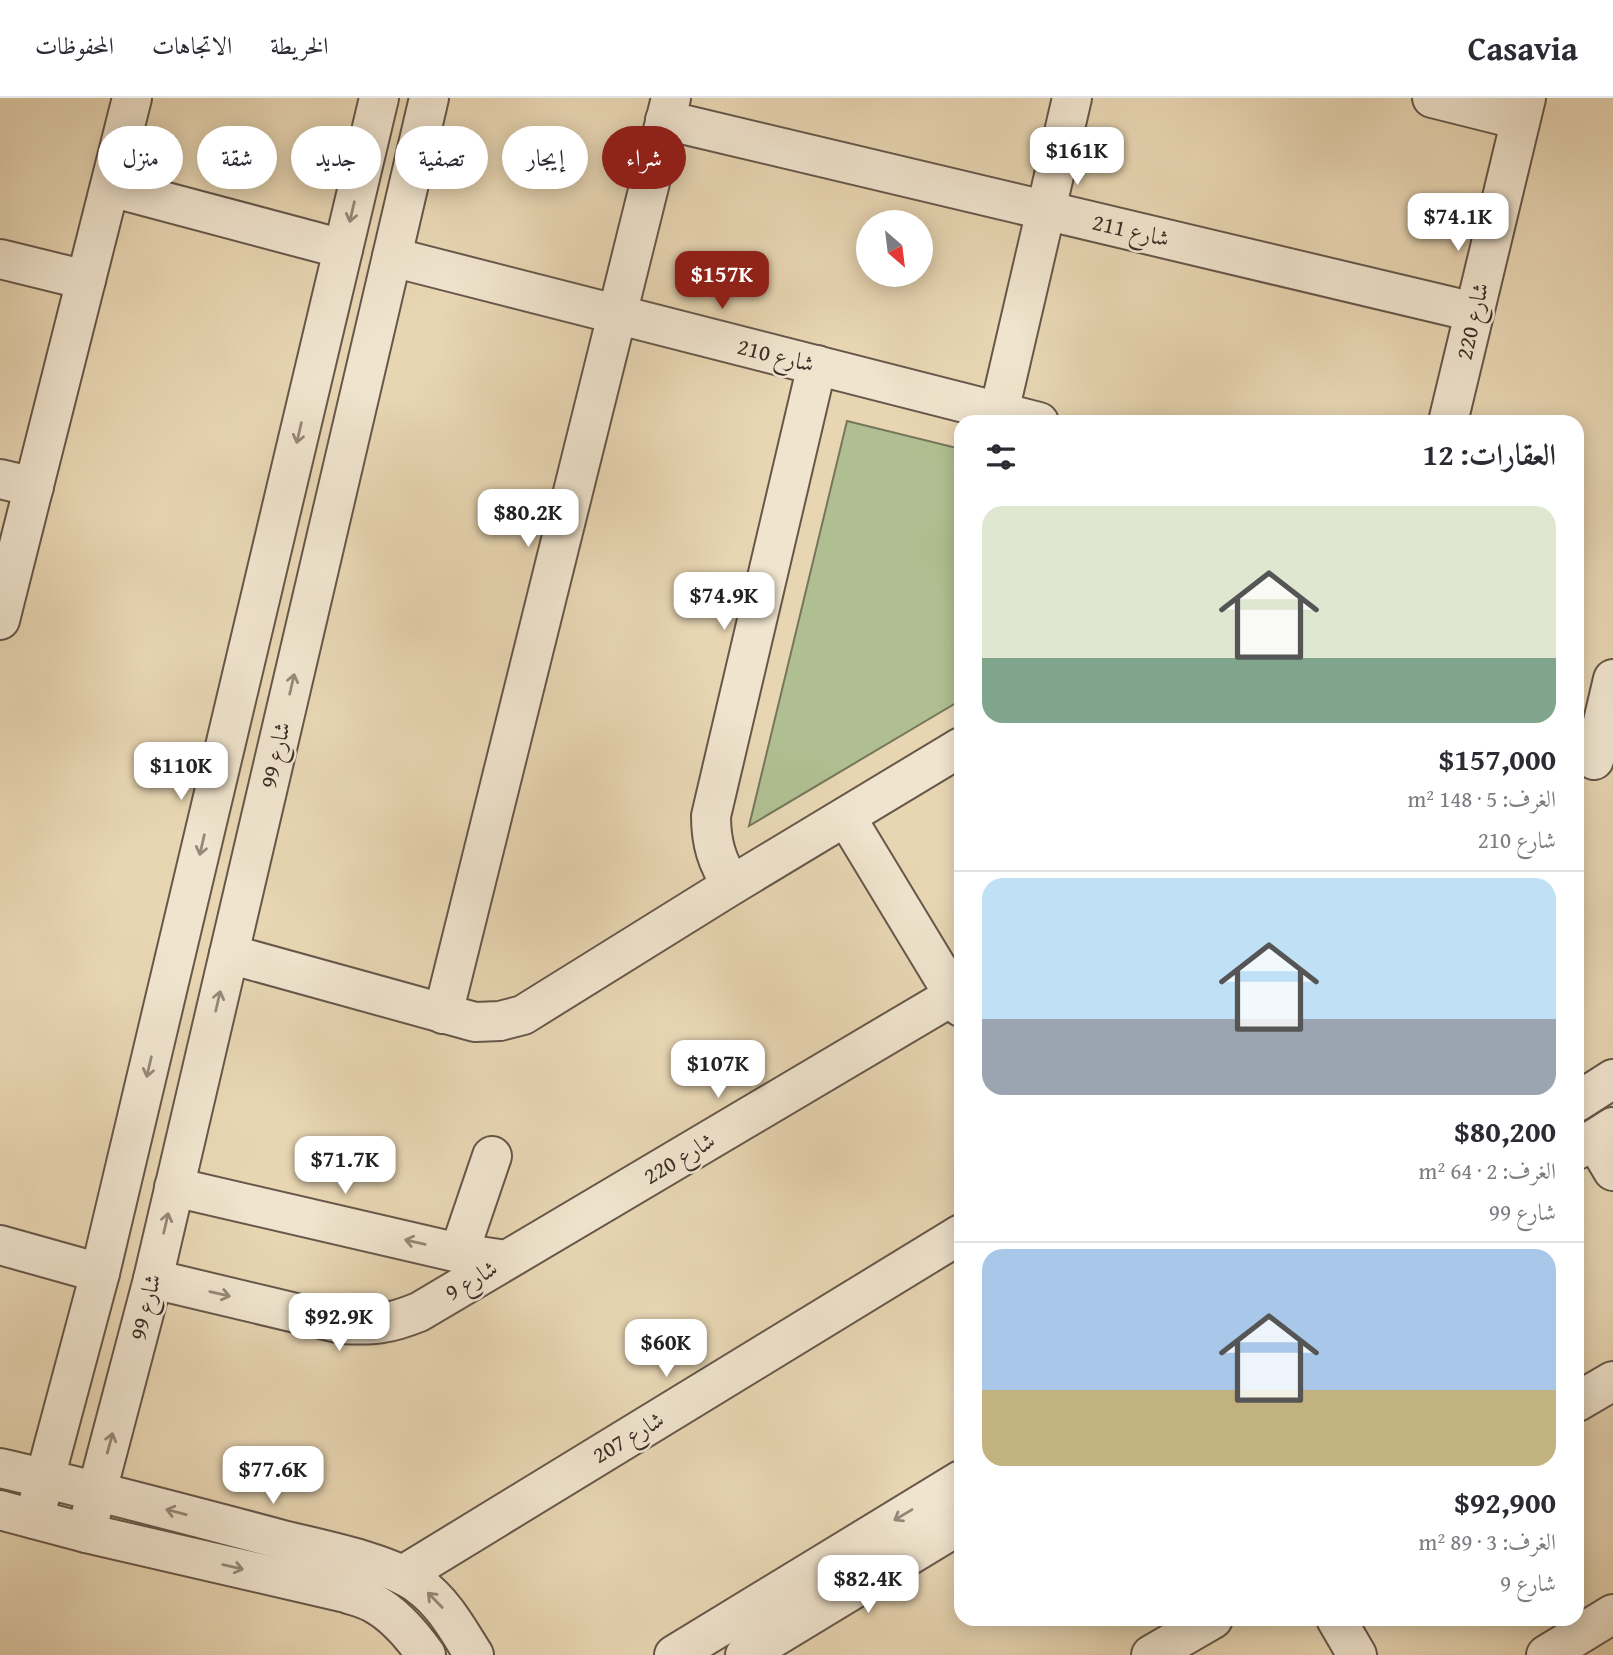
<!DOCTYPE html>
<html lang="ar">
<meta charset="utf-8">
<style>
body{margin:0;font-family:"Gentium Book Plus",Amiri,serif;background:#f2f2f3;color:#2b2b33;direction:rtl;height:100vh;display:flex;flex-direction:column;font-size:26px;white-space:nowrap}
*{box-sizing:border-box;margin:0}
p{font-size:23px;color:#7c7c81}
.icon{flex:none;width:38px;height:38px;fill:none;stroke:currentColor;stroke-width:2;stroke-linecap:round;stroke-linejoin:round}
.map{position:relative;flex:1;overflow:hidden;direction:ltr}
.drawer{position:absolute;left:954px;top:317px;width:630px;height:1211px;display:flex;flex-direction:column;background:#fff;border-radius:21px;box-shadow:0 4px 18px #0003;direction:rtl}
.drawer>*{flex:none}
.banner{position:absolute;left:21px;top:28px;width:665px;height:63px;direction:rtl;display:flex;gap:14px}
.needle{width:46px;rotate:152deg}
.controls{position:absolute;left:856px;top:112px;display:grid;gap:14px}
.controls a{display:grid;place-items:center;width:77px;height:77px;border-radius:50%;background:#fff;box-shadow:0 4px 18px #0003;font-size:35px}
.price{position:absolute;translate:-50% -60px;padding:0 16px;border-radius:14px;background:#fff;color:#222;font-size:23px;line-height:46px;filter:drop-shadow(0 2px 4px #0008)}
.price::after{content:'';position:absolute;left:50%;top:42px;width:21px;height:16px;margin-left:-10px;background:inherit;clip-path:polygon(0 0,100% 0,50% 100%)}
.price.active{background:#8f2418;color:#fff}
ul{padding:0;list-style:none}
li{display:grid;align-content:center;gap:14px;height:371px;padding:0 28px}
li+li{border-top:2px solid #e1e1e2}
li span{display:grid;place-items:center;height:217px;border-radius:21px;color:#555}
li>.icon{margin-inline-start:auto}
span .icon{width:126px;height:126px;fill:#fffc;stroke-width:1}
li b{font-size:30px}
h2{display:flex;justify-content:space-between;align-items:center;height:84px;padding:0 28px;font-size:30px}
.tag{padding:0 24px;border-radius:32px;background:#fff;box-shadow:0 4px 18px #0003;font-size:24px;line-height:63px}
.tag.active{background:#8f2418;color:#fff}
header{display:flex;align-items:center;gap:42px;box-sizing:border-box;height:98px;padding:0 35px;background:#fff;border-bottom:2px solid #e1e1e2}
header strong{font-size:33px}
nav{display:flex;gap:38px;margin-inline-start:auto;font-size:24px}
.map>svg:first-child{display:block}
.green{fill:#b0bf91;stroke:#76765c;stroke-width:2}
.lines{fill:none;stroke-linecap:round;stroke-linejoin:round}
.minor-casing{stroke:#67574a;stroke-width:42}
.minor{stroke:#f0e4ce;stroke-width:38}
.oneway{stroke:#96887a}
.labels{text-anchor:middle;stroke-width:5;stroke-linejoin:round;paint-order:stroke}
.street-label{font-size:23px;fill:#3c2d27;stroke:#f0e4ce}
</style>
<header>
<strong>Casavia</strong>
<nav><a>الخريطة</a><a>الاتجاهات</a><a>المحفوظات</a></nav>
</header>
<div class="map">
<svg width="1613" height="1557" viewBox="0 0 1613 1557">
<rect width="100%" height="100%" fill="#e8d6b3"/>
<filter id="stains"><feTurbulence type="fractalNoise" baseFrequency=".00286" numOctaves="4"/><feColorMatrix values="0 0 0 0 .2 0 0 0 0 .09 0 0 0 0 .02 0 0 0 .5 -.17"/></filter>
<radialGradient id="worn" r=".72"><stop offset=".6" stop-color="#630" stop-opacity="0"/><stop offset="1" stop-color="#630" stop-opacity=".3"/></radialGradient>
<path class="green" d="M847 323 961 351V602L749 728Z"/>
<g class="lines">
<g class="minor-casing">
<g id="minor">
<path d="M1432 0 1520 22"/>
<path d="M665 22 1474 214"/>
<path d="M110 89 343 151"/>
<path d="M392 159 1039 324"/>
<path d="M0 161 86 182"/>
<path d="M999 314 1072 0"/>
<path d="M1448 324 1526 0"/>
<path d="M0 381 34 389"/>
<path d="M0 522 132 0"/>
<path d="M1594 662 1613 581"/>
<path d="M846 719 961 909"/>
<path d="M732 787C717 765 711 745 711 718L817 267"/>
<path d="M229 856 475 924 500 923 523 917 732 787 961 649"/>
<path d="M443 916 671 0"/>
<path d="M1577 1004 1613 981"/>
<path d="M1594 1041 1613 1073"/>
<path d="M1577 1052 1613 1029"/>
<path d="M174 1089 459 1155 506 1162"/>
<path d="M0 1147 100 1175"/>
<path d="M459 1155 492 1058"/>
<path d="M153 1181 342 1226C374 1228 389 1226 419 1214L961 893"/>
<path d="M1577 1304 1613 1283"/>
<path d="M0 1370C95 1392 189 1417 283 1442 322 1452 388 1464 419 1487 444 1505 458 1532 474 1557"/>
<path d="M0 1412 86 1435 346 1495C354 1498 364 1500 373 1505 394 1516 412 1537 426 1557"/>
<path d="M34 1421 100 1175 379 0"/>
<path d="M86 1435 153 1181 429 0"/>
<path d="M403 1477 961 1136"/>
<path d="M1336 1521 1357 1557"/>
<path d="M674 1557 961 1382"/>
<path d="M745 1557 961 1426"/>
<path d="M1151 1557 1213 1521"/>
<path d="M1546 1557 1613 1516"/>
</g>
</g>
<use href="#minor" class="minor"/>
</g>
<defs><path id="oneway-shaft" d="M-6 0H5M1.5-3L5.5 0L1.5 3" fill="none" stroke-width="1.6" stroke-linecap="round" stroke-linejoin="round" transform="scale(1.75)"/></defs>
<g class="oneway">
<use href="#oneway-shaft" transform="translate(352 114) rotate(103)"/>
<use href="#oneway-shaft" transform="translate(299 335) rotate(103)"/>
<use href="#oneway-shaft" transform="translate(292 586) rotate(-77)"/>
<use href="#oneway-shaft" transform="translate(202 747) rotate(103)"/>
<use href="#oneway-shaft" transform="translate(218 903) rotate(-77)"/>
<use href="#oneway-shaft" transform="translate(149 969) rotate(103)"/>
<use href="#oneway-shaft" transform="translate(166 1125) rotate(-77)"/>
<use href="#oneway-shaft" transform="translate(415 1144) rotate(-167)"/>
<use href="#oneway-shaft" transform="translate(220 1196) rotate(13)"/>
<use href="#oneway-shaft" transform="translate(110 1345) rotate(-75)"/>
<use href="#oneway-shaft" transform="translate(176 1414) rotate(-165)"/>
<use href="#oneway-shaft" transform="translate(903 1417) rotate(149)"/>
<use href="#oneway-shaft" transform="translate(233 1469) rotate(13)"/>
<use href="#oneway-shaft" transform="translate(435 1502) rotate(-134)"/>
</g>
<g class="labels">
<g class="street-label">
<text transform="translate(1131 132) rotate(13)" y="8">شارع 211</text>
<text transform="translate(1472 223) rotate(-77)" y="8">شارع 220</text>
<text transform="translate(776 257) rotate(14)" y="8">شارع 210</text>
<text transform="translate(275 657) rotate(-77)" y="8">شارع 99</text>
<text transform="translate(679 1060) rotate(-31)" y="8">شارع 220</text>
<text transform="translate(471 1182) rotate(-31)" y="8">شارع 9</text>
<text transform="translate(145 1209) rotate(-76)" y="8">شارع 99</text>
<text transform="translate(628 1339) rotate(-31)" y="8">شارع 207</text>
</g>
</g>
<rect width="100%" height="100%" filter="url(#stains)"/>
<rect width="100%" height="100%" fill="url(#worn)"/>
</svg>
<div class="controls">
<a><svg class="needle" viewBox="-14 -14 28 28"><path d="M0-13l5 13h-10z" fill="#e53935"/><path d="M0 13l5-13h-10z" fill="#7c7c81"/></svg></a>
</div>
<b class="price" style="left:1077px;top:89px">$161K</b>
<b class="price" style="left:1458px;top:155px">$74.1K</b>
<b class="price active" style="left:722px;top:213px">$157K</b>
<b class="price" style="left:528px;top:451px">$80.2K</b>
<b class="price" style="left:724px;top:534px">$74.9K</b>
<b class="price" style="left:181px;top:704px">$110K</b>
<b class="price" style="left:718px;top:1002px">$107K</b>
<b class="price" style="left:345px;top:1098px">$71.7K</b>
<b class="price" style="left:339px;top:1255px">$92.9K</b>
<b class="price" style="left:666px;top:1281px">$60K</b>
<b class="price" style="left:273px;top:1408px">$77.6K</b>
<b class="price" style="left:868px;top:1517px">$82.4K</b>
<div class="banner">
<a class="tag active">شراء</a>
<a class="tag">إيجار</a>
<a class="tag">تصفية</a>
<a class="tag">جديد</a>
<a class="tag">شقة</a>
<a class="tag">منزل</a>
</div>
<section class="drawer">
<h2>العقارات: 12<svg class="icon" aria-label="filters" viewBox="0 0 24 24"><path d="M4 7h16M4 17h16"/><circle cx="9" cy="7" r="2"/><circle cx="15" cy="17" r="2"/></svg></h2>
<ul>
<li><span style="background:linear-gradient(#dfe7d0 70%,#7fa58c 0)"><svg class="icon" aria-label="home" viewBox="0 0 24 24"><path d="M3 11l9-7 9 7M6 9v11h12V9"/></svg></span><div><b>$157,000</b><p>الغرف: 5 · 148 m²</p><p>شارع 210</p></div></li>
<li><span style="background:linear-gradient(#bfe0f5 65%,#9aa5b1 0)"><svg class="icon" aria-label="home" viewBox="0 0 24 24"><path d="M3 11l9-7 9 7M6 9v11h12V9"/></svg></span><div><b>$80,200</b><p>الغرف: 2 · 64 m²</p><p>شارع 99</p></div></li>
<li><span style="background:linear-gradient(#a9c7e8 65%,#c2b280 0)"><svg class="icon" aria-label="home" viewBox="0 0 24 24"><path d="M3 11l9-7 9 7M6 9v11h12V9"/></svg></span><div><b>$92,900</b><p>الغرف: 3 · 89 m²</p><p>شارع 9</p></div></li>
</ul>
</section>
</div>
